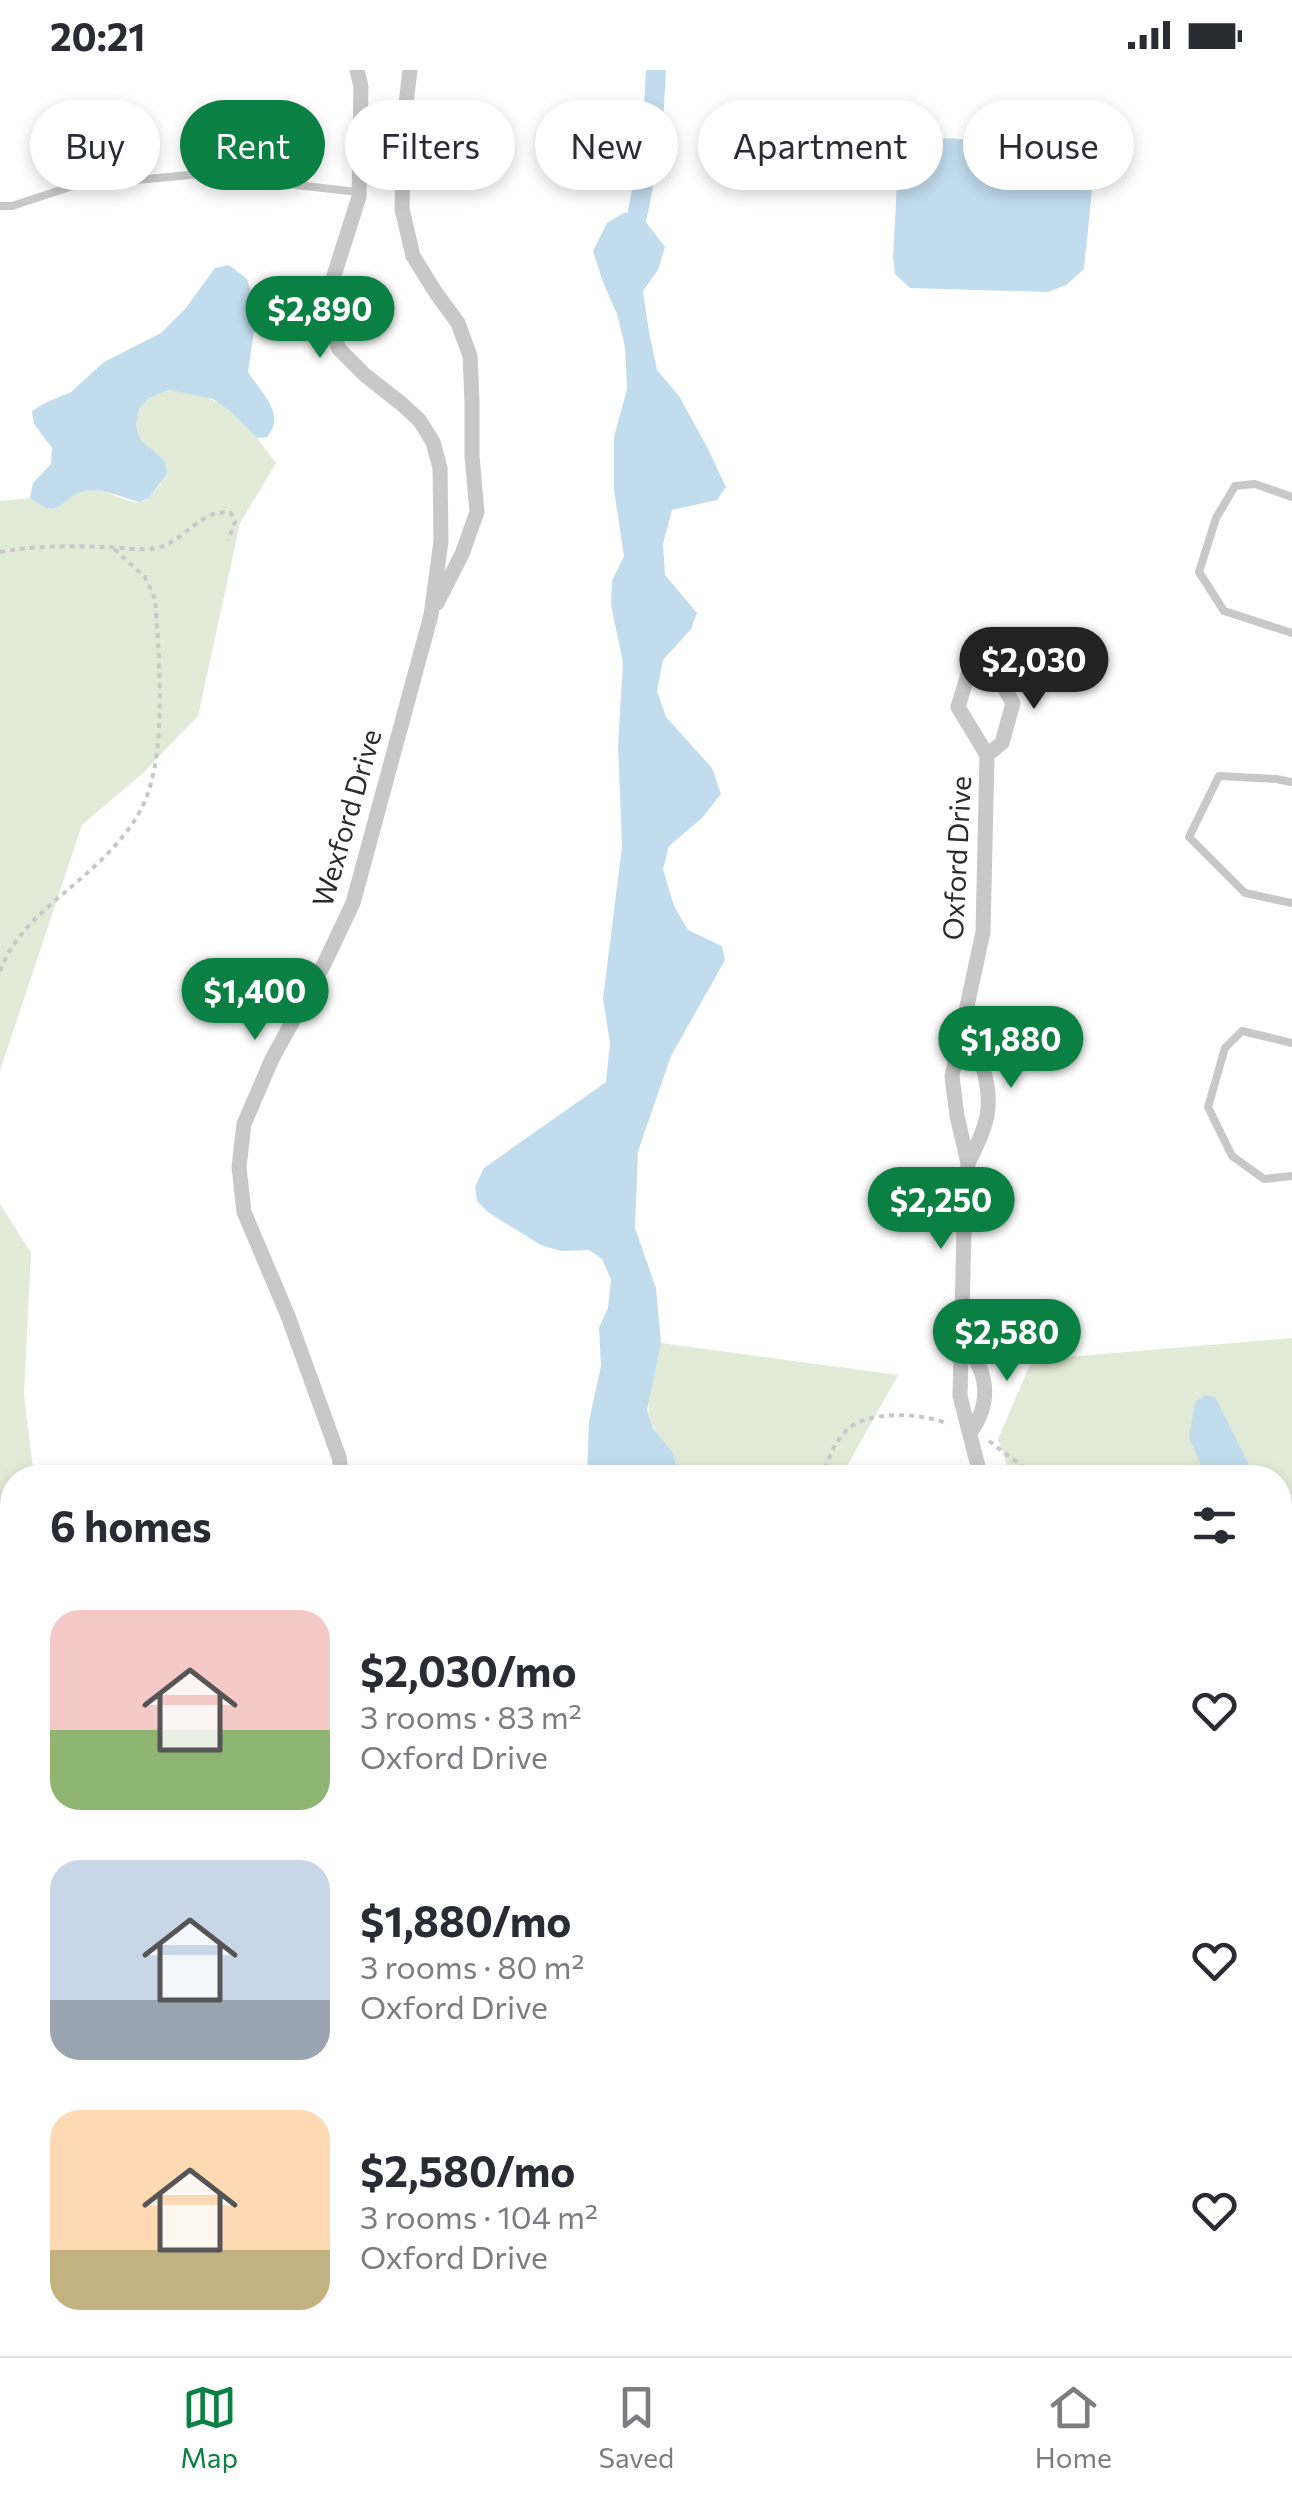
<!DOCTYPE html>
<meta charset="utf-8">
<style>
body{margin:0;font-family:Commissioner,sans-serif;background:#f7f7f7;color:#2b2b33;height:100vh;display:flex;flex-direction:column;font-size:38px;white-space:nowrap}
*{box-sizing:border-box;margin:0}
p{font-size:32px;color:#7c7c81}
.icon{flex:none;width:55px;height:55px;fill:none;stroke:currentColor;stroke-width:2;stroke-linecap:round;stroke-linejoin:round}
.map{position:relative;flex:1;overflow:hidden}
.panel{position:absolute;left:0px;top:1395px;width:1292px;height:892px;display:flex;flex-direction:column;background:#fff;border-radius:40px 40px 0 0;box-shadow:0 5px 15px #0003}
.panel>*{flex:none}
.top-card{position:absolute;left:30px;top:30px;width:1232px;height:90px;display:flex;gap:20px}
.price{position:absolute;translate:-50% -85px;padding:0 22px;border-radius:35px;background:#0b8043;color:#fff;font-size:32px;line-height:65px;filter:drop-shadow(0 2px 5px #0008)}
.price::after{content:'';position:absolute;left:50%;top:60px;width:30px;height:22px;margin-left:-15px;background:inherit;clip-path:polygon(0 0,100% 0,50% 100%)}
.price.active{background:#222;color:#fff}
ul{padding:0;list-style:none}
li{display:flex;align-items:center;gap:30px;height:250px;padding:0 50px}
li span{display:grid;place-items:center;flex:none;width:280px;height:200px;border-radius:30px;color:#555}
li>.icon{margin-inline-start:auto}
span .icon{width:120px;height:120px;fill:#fffc;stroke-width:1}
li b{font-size:42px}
h2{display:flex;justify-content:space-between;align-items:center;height:120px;padding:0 50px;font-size:42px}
.chip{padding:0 35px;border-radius:45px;background:#fff;box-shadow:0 5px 15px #0003;font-size:35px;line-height:90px}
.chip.active{background:#0b8043;color:#fff}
.status{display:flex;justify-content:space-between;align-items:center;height:70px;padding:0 50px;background:#fff;direction:ltr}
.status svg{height:28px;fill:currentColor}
.menu{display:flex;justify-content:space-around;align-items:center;height:140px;border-top:2px solid #e1e1e2;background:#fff;font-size:28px;color:#7c7c81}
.menu a{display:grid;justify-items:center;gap:5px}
.menu .active{color:#0b8043}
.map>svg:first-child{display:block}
.green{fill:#e2ebd7}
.water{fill:#c1dced}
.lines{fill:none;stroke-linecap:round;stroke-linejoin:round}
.canal{stroke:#c1dced;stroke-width:20}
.path{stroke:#c8c8c8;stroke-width:4;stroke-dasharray:5 5;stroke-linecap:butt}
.lane{stroke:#c8c8c8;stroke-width:8}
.street{stroke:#c8c8c8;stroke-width:15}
.labels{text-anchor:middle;stroke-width:10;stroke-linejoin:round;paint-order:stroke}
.street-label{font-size:28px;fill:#2b2b2b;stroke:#fff}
</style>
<div class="status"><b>20:21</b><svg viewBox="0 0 49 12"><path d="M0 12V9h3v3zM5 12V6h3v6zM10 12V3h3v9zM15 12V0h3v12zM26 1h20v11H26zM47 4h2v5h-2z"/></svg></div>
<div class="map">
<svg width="1292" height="2286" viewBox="0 0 1292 2286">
<rect width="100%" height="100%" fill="#fff"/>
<g class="green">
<path d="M169 320C182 323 198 324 210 329 235 337 260 372 276 393L240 453 198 646 143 703 82 755 0 1001V431L30 428C63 453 57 428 85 421 105 416 123 434 140 432 151 431 161 413 167 404L165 391 140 369 136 357 139 339 149 328Z"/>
<path d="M0 1134 31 1183 24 1324 34 1407 12 1408V2065L0 2079Z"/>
<path d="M1292 1268V1491L1280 1494V1408L1011 1407 998 1369 1032 1290Z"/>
<path d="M661 1273 898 1305 841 1407H676C680 1380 653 1369 649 1344 646 1326 657 1292 661 1273Z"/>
<path d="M1292 1931V2044L1280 2042V1932Z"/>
</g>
<g class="water">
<path d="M944 68 1053 75 1076 85 1092 120 1084 199 1066 215 1048 222 910 218 895 204 893 188 897 114 909 87 923 75Z"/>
<path d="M625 142 646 152 665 177 658 200 643 221 649 262 657 300 679 326 707 377 726 417 717 430 672 440 663 474 665 505 697 543 691 559 663 590 657 621 666 647 712 698 721 724 702 748 669 776 663 799 674 836 688 860 722 876 725 890 671 986 638 1081 635 1158 656 1218 661 1273 647 1340 653 1358 673 1383 677 1400 676 1408 587 1407 589 1351 601 1296 599 1258 608 1238 611 1210 602 1189 589 1180 561 1181 541 1175 489 1143 477 1131 475 1117 484 1098 606 1012 610 973 603 929 622 777 618 674 623 593 611 535 612 511 624 486 614 420V367L627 319 625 277 617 244 603 212 593 181 607 153Z"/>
<path d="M229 195 247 209 257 241 248 302C261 323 287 344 267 367L257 368 230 341 213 329 169 320 149 328 139 339 136 356 140 369 165 391 167 404 149 428 140 432C123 428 102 417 85 421 57 428 63 453 30 428L33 413 51 394 52 378 34 354 32 341 43 334 71 322 104 292 161 263 185 239 215 198Z"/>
<path d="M1205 1325 1215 1327 1255 1407H1206L1189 1367 1195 1332Z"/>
<path d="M1280 1471 1292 1504V1647C1272 1617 1280 1511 1280 1471Z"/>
<path d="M1292 1891V1976L1280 1978V1913Z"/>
<path d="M12 2065V2172H0V2079Z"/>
<path d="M466 2275H692L722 2286H477Z"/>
</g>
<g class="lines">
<path class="canal" d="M632 171 652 71 656 0"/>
<g class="path">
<path d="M0 482C37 475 72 476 109 477 124 478 142 481 156 478 184 473 201 437 231 443L235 452 228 470"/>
<path d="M0 901C16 859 52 834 85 805 111 782 139 753 149 720 166 666 159 585 155 529L145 507 112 477"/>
<path d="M989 1371 1022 1396 1026 1408"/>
<path d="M822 1408C828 1389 834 1372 848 1359 869 1340 924 1343 948 1354"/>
<path d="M1280 1449 1292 1448"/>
<path d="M1280 2015 1292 2016"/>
</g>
<g class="lane">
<path d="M0 136H12L73 116 200 104 358 122"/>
<path d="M1292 427 1255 414 1235 416 1216 448 1199 502 1224 541 1292 563"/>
<path d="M1292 712 1276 709 1219 706 1189 767 1245 823 1292 833"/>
<path d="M1292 973 1242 961 1225 978 1208 1037 1232 1086 1264 1109 1292 1106"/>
</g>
<g class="street">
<path d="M410 0 404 50 402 139 413 186 436 223 458 253 470 286 472 331V386L477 442 462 484 437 533"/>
<path d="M963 952C972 966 977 980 982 995 995 1035 987 1057 968 1093"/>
<path d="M962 1272C988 1299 993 1331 970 1363"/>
<path d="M342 1408 339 1387 288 1246 244 1142 239 1097 244 1054 272 989 324 894 353 833 431 545 441 471 440 398 433 372 420 351 403 335 365 305 339 279 332 260 329 240 330 218 359 127 361 17 357 0"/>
<path d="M981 1408 960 1326 964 1161 968 1093 957 1046 952 1006 983 862 987 685 958 637 969 601 988 590 1013 633 1002 673 987 685"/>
<path d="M1224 2275 1266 2286"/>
<path d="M304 2286 310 2275"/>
<path d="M789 2286 793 2275"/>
</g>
</g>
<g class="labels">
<g class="street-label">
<text transform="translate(347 748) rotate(-74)" y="10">Wexford Drive</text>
<text transform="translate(957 788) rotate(-87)" y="10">Oxford Drive</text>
</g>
</g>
</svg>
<b class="price" style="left:320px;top:291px">$2,890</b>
<b class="price active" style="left:1034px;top:642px">$2,030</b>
<b class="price" style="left:255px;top:973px">$1,400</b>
<b class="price" style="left:1011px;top:1021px">$1,880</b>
<b class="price" style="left:941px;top:1182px">$2,250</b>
<b class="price" style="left:1007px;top:1314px">$2,580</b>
<div class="top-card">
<a class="chip">Buy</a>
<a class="chip active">Rent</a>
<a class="chip">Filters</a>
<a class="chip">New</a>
<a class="chip">Apartment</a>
<a class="chip">House</a>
</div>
<section class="panel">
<h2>6 homes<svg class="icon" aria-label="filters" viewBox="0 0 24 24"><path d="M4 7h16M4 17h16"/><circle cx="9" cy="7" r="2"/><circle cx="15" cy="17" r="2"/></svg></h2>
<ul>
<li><span style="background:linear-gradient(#f6c9c9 60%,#8fb573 0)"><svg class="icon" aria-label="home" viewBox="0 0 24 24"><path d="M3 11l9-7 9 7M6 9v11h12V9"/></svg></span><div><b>$2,030/mo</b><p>3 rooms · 83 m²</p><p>Oxford Drive</p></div><svg class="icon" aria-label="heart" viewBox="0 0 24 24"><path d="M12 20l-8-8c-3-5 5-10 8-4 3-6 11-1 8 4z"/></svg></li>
<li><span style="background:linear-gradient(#c9d6e8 70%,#9aa5b1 0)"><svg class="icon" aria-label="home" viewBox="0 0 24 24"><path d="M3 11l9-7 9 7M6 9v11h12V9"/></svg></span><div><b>$1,880/mo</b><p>3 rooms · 80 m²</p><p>Oxford Drive</p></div><svg class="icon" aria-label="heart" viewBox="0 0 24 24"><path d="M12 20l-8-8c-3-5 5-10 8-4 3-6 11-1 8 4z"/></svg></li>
<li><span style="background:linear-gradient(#ffd9b3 70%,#c2b280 0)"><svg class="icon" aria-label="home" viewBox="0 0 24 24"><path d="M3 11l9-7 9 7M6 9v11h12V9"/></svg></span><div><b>$2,580/mo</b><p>3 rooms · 104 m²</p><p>Oxford Drive</p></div><svg class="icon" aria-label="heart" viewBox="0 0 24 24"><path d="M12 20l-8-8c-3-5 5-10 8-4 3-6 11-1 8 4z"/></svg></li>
</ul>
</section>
</div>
<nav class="menu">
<a class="active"><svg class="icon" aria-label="map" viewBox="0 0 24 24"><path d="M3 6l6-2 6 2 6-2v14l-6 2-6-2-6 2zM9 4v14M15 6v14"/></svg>Map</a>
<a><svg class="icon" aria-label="saved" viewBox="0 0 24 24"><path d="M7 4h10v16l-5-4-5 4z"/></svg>Saved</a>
<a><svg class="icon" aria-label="home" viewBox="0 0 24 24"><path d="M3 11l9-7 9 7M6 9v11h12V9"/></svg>Home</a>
</nav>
